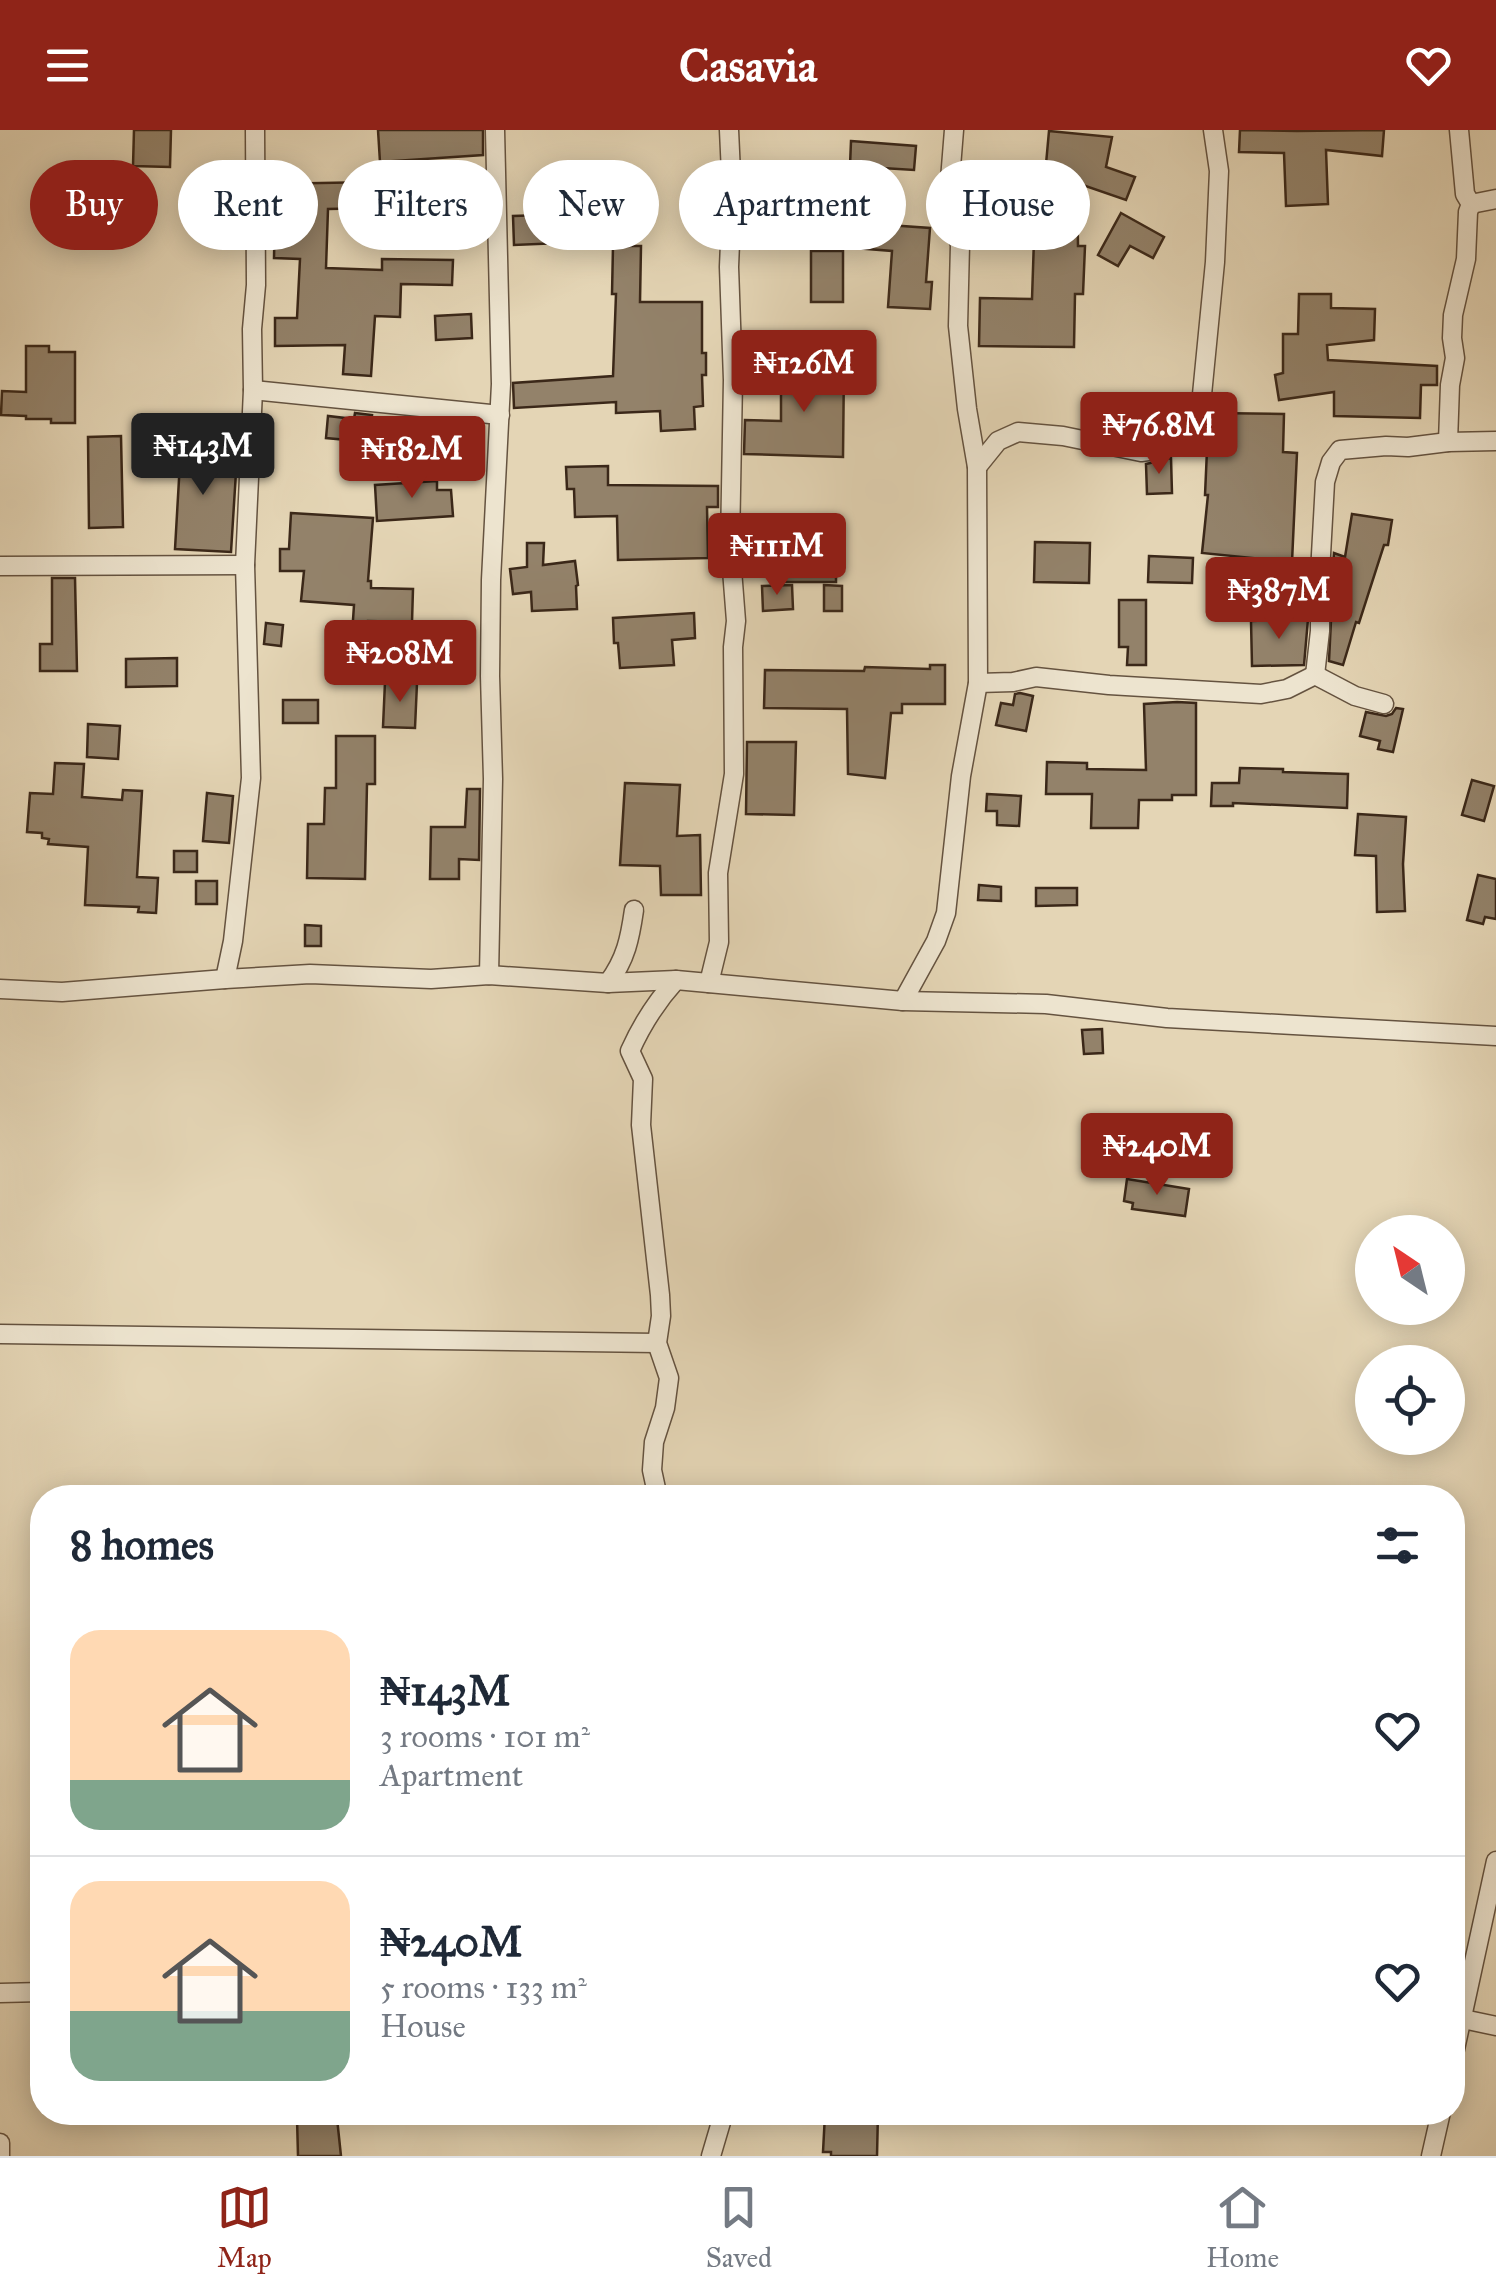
<!DOCTYPE html>
<meta charset="utf-8">
<style>
body{margin:0;font-family:"IM FELL Great Primer",serif;background:#f2f2f3;color:#1f2937;height:100vh;display:flex;flex-direction:column;font-size:38px;white-space:nowrap}
*{box-sizing:border-box;margin:0}
p{font-size:32px;color:#747a83}
.icon{flex:none;width:55px;height:55px;fill:none;stroke:currentColor;stroke-width:2;stroke-linecap:round;stroke-linejoin:round}
.map{position:relative;flex:1;overflow:hidden}
.side{position:absolute;left:30px;top:1355px;width:1435px;height:640px;display:flex;flex-direction:column;background:#fff;border-radius:40px;box-shadow:0 5px 25px #0003}
.side>*{flex:none}
.banner{position:absolute;left:30px;top:30px;width:1438px;height:90px;display:flex;gap:20px}
.needle{width:65px;rotate:325deg}
.controls{position:absolute;left:1355px;top:1085px;display:grid;gap:20px}
.controls a{display:grid;place-items:center;width:110px;height:110px;border-radius:50%;background:#fff;box-shadow:0 5px 25px #0003;font-size:50px}
.price{position:absolute;translate:-50% -85px;padding:0 22px;border-radius:10px;background:#8f2418;color:#fff;font-size:32px;line-height:65px;filter:drop-shadow(0 2px 5px #0008)}
.price::after{content:'';position:absolute;left:50%;top:60px;width:30px;height:22px;margin-left:-15px;background:inherit;clip-path:polygon(0 0,100% 0,50% 100%)}
.price.on{background:#222;color:#fff}
ul{padding:0;list-style:none}
li{display:flex;align-items:center;gap:30px;height:250px;padding:0 40px}
li+li{border-top:2px solid #e0e1e3}
li span{display:grid;place-items:center;flex:none;width:280px;height:200px;border-radius:30px;color:#555}
li>.icon{margin-inline-start:auto}
span .icon{width:120px;height:120px;fill:#fffc;stroke-width:1}
li b{font-size:42px}
h2{display:flex;justify-content:space-between;align-items:center;height:120px;padding:0 40px;font-size:42px}
.pill{padding:0 35px;border-radius:45px;background:#fff;box-shadow:0 5px 25px #0003;font-size:35px;line-height:90px}
.pill.on{background:#8f2418;color:#fff}
header{display:flex;justify-content:space-between;align-items:center;height:130px;padding:0 40px;background:#8f2418;color:#fff;font-size:45px;font-weight:800}
.menu{display:flex;justify-content:space-around;align-items:center;height:140px;border-top:2px solid #e0e1e3;background:#fff;font-size:28px;color:#747a83}
.menu a{display:grid;justify-items:center;gap:5px}
.menu .on{color:#8f2418}
.map>svg:first-child{display:block}
.building{fill:#93826a;stroke:#3b2819;stroke-width:2.5}
.lines{fill:none;stroke-linecap:round;stroke-linejoin:round}
.minor-casing{stroke:#655340;stroke-width:21}
.minor{stroke:#ede4cf;stroke-width:18}
</style>
<header><svg class="icon" aria-label="menu" viewBox="0 0 24 24"><path d="M4 6h16M4 12h16M4 18h16"/></svg>Casavia<svg class="icon" aria-label="heart" viewBox="0 0 24 24"><path d="M12 20l-8-8c-3-5 5-10 8-4 3-6 11-1 8 4z"/></svg></header>
<div class="map">
<svg width="1496" height="2026" viewBox="0 0 1496 2026">
<rect width="100%" height="100%" fill="#e4d5b5"/>
<filter id="stains"><feTurbulence type="fractalNoise" baseFrequency=".002" numOctaves="4"/><feColorMatrix values="0 0 0 0 .2 0 0 0 0 .09 0 0 0 0 .02 0 0 0 .5 -.17"/></filter>
<radialGradient id="worn" r=".72"><stop offset=".6" stop-color="#630" stop-opacity="0"/><stop offset="1" stop-color="#630" stop-opacity=".3"/></radialGradient>
<g class="building">
<path d="M134 0H171L170 37 133 36Z"/>
<path d="M378 0H483V25L380 32Z"/>
<path d="M1240 0 1297 1 1384 0 1382 26 1326 20 1328 74 1286 76 1284 23 1239 22Z"/>
<path d="M1049 1 1112 7 1106 37 1135 47 1126 70 1077 53 1078 116H1085L1083 164H1075L1074 217 979 216 980 168 1032 169 1034 109 982 110 981 57 1044 56Z"/>
<path d="M851 11 916 16 914 40 850 36Z"/>
<path d="M48 44H72V84H49Z"/>
<path d="M374 52V78L328 79 326 138 382 140V129L453 130 452 155 401 154 400 187 375 186 371 246 343 244 345 215 275 216V188H297L300 129 274 128 275 80H268V54Z"/>
<path d="M609 83V111L514 115 513 86Z"/>
<path d="M1121 83 1164 107 1153 128 1130 116 1118 136 1098 125Z"/>
<path d="M845 92 930 98 926 152H932L930 179 888 177 892 121 843 117Z"/>
<path d="M613 116H641L640 172H702V223H706V245H702L703 276 694 277 695 299 661 301 660 281 616 283V272L514 278 513 253 613 246 616 164H612Z"/>
<rect x="811" y="121" width="32" height="51"/>
<path d="M1299 164H1331V178L1375 179 1374 210 1327 215 1328 230 1437 236V255H1421L1420 288 1334 286V262L1279 270 1275 245 1283 243V204H1298Z"/>
<path d="M471 184 472 208 436 210 435 186Z"/>
<path d="M26 216H49V222H75V293H51V289H26V286L1 285 2 261 26 262Z"/>
<path d="M844 234 843 327 744 324 745 290 781 291V235Z"/>
<path d="M355 283 372 285 369 312 326 308 328 286 354 289Z"/>
<path d="M1213 283 1284 284 1283 322 1297 323 1292 432 1202 423 1208 365H1205L1207 320H1210Z"/>
<path d="M182 297 209 298 206 341 236 342 231 422 175 419Z"/>
<path d="M121 306 123 397 89 398 88 307Z"/>
<path d="M1171 328 1172 363 1147 364 1146 334Z"/>
<path d="M608 336V355L718 356V377H707L708 428 618 430 617 386 575 387 574 359H567L566 337Z"/>
<path d="M437 351V360H451L453 386 377 391 375 355Z"/>
<path d="M291 383 373 388 368 451H371V458L413 459 412 492 368 491 366 521 351 520 354 475 301 471 304 441H280V419H289Z"/>
<path d="M1352 384 1392 390 1388 415H1384L1359 493 1356 492 1343 535 1329 531 1332 470 1341 443 1333 440 1334 423 1345 427Z"/>
<path d="M1035 412 1090 413 1089 453 1034 452Z"/>
<path d="M527 413H544L543 435 575 431 578 455 576 456 577 479 532 481 531 462 513 464 510 439 527 437Z"/>
<path d="M1149 426 1193 428 1192 453 1148 452Z"/>
<path d="M836 427V452H779V428Z"/>
<path d="M52 448H75L77 541H40V514H52Z"/>
<path d="M792 455 793 479 763 481 762 456Z"/>
<path d="M824 455 842 456V481H824Z"/>
<path d="M1119 470H1146V535H1127L1128 517H1119Z"/>
<path d="M694 483 695 508 672 510 674 535 620 538 618 513H614L613 488Z"/>
<path d="M1308 489 1304 535 1252 536 1251 491Z"/>
<path d="M266 493 283 495 281 516 264 514Z"/>
<path d="M177 528V556L126 557V529Z"/>
<path d="M930 535H945V574H902V583H891L885 648 848 644 847 579 764 578 765 540 864 541 865 537 930 539Z"/>
<path d="M385 552 417 553 415 598 383 597Z"/>
<path d="M1020 563 1033 566 1026 601 996 595 1001 573 1013 575 1015 564Z"/>
<rect x="283" y="570" width="35" height="23"/>
<path d="M1177 572 1196 573V665H1172V670H1139L1138 698H1091L1092 664H1046L1047 632 1087 633V639L1146 640 1144 574Z"/>
<path d="M1396 578 1403 579 1393 622 1378 619 1380 611 1360 606 1366 582 1386 586 1392 584Z"/>
<path d="M88 594 120 596 118 629 87 627Z"/>
<path d="M336 606H375V654H367L365 749 307 748 308 694H324L325 658H336Z"/>
<path d="M747 612H796L794 685 746 684Z"/>
<path d="M55 633 84 634 82 667 122 670 123 660 142 661 137 747 158 748 156 783 138 782 139 777 85 775 88 717 48 714 49 709 42 708V703L27 702 30 663 53 664Z"/>
<path d="M1240 638 1283 639V642L1348 644 1347 678 1233 673V676H1211L1212 653H1239Z"/>
<path d="M1472 650 1494 656 1484 691 1462 685Z"/>
<path d="M625 653 680 655 677 706 700 705 701 765H661L660 736 620 735Z"/>
<path d="M467 659H480L479 730 459 729V749H430L431 697H465Z"/>
<path d="M207 663 233 666 229 713 203 711Z"/>
<path d="M987 664 1021 666 1019 696 997 695V681H986Z"/>
<path d="M1358 684 1406 687 1403 734 1405 781 1377 782 1376 726 1355 725Z"/>
<rect x="174" y="721" width="23" height="21"/>
<path d="M1478 745 1496 749V789L1485 787 1483 794 1467 790Z"/>
<rect x="196" y="751" width="21" height="23"/>
<path d="M979 755 1001 757V771L978 770Z"/>
<path d="M1036 758H1077V775L1036 776Z"/>
<path d="M305 795 321 796V816H305Z"/>
<path d="M1102 899 1103 923 1084 924 1082 900Z"/>
<path d="M1127 1049 1189 1059 1185 1086 1132 1079 1133 1073 1124 1071Z"/>
<path d="M855 1982H878L877 2026H831V2022H823L825 1984 855 1986Z"/>
<path d="M297 1988H337L341 2026H298Z"/>
</g>
<g class="lines">
<g class="minor-casing">
<g id="minor">
<path d="M1471 74 1496 69"/>
<path d="M253 260 500 285"/>
<path d="M1448 312 1450 255 1455 228 1452 208 1453 185 1466 129 1468 82 1471 74 1465 64 1459 0"/>
<path d="M977 337 998 311 1018 302 1063 306 1141 322 1162 319 1200 285 1215 132 1219 41 1213 0"/>
<path d="M0 436 245 435"/>
<path d="M1315 545 1320 501V443L1325 352 1331 332 1340 320 1386 316 1408 317 1448 312 1496 311"/>
<path d="M1315 545 1355 566 1384 574"/>
<path d="M978 553 1013 552 1036 547 1109 555 1261 564 1287 559 1315 545"/>
<path d="M489 845 493 649 490 546 491 450 501 254 495 0"/>
<path d="M225 849 233 811 251 648 245 435 253 260 252 199 256 155 255 0"/>
<path d="M608 853C626 829 630 808 634 780"/>
<path d="M709 853 719 812 718 743 734 644 733 517 736 491 730 414 733 250 729 137 732 65 729 0"/>
<path d="M0 859 62 862 225 849 310 844 431 849 489 845 608 853 676 850 903 871 1046 874 1167 888 1496 906"/>
<path d="M903 871 936 811 946 783 961 646 978 553 977 337 967 279 958 196 960 115 950 78 949 62 954 0"/>
<path d="M0 1204 657 1213"/>
<path d="M658 1368 652 1340 654 1312 665 1278 669 1248 657 1213 661 1186 660 1165 641 995 643 949 630 921C642 894 656 872 676 850"/>
<path d="M0 1863 42 1862"/>
<path d="M1463 1889 1496 1896"/>
<path d="M1452 1933 1496 1731"/>
<path d="M0 2013V2026"/>
<path d="M711 2026 724 1982"/>
<path d="M1431 2026 1441 1982"/>
</g>
</g>
<use href="#minor" class="minor"/>
</g>
<rect width="100%" height="100%" filter="url(#stains)"/>
<rect width="100%" height="100%" fill="url(#worn)"/>
</svg>
<div class="controls">
<a><svg class="needle" viewBox="-14 -14 28 28"><path d="M0-13l5 13h-10z" fill="#e53935"/><path d="M0 13l5-13h-10z" fill="#747a83"/></svg></a>
<a><svg class="icon" aria-label="locate" viewBox="0 0 24 24"><circle cx="12" cy="12" r="6"/><path d="M12 2v4M12 18v4M2 12h4M18 12h4"/></svg></a>
</div>
<b class="price" style="left:804px;top:285px">₦126M</b>
<b class="price" style="left:1159px;top:347px">₦76.8M</b>
<b class="price on" style="left:203px;top:368px">₦143M</b>
<b class="price" style="left:412px;top:371px">₦182M</b>
<b class="price" style="left:777px;top:468px">₦111M</b>
<b class="price" style="left:1279px;top:512px">₦387M</b>
<b class="price" style="left:400px;top:575px">₦208M</b>
<b class="price" style="left:1157px;top:1068px">₦240M</b>
<div class="banner">
<a class="pill on">Buy</a>
<a class="pill">Rent</a>
<a class="pill">Filters</a>
<a class="pill">New</a>
<a class="pill">Apartment</a>
<a class="pill">House</a>
</div>
<section class="side">
<h2>8 homes<svg class="icon" aria-label="filters" viewBox="0 0 24 24"><path d="M4 7h16M4 17h16"/><circle cx="9" cy="7" r="2"/><circle cx="15" cy="17" r="2"/></svg></h2>
<ul>
<li><span style="background:linear-gradient(#ffd9b3 75%,#7fa58c 0)"><svg class="icon" aria-label="home" viewBox="0 0 24 24"><path d="M3 11l9-7 9 7M6 9v11h12V9"/></svg></span><div><b>₦143M</b><p>3 rooms · 101 m²</p><p>Apartment</p></div><svg class="icon" aria-label="heart" viewBox="0 0 24 24"><path d="M12 20l-8-8c-3-5 5-10 8-4 3-6 11-1 8 4z"/></svg></li>
<li><span style="background:linear-gradient(#ffd9b3 65%,#7fa58c 0)"><svg class="icon" aria-label="home" viewBox="0 0 24 24"><path d="M3 11l9-7 9 7M6 9v11h12V9"/></svg></span><div><b>₦240M</b><p>5 rooms · 133 m²</p><p>House</p></div><svg class="icon" aria-label="heart" viewBox="0 0 24 24"><path d="M12 20l-8-8c-3-5 5-10 8-4 3-6 11-1 8 4z"/></svg></li>
</ul>
</section>
</div>
<nav class="menu">
<a class="on"><svg class="icon" aria-label="map" viewBox="0 0 24 24"><path d="M3 6l6-2 6 2 6-2v14l-6 2-6-2-6 2zM9 4v14M15 6v14"/></svg>Map</a>
<a><svg class="icon" aria-label="saved" viewBox="0 0 24 24"><path d="M7 4h10v16l-5-4-5 4z"/></svg>Saved</a>
<a><svg class="icon" aria-label="home" viewBox="0 0 24 24"><path d="M3 11l9-7 9 7M6 9v11h12V9"/></svg>Home</a>
</nav>
